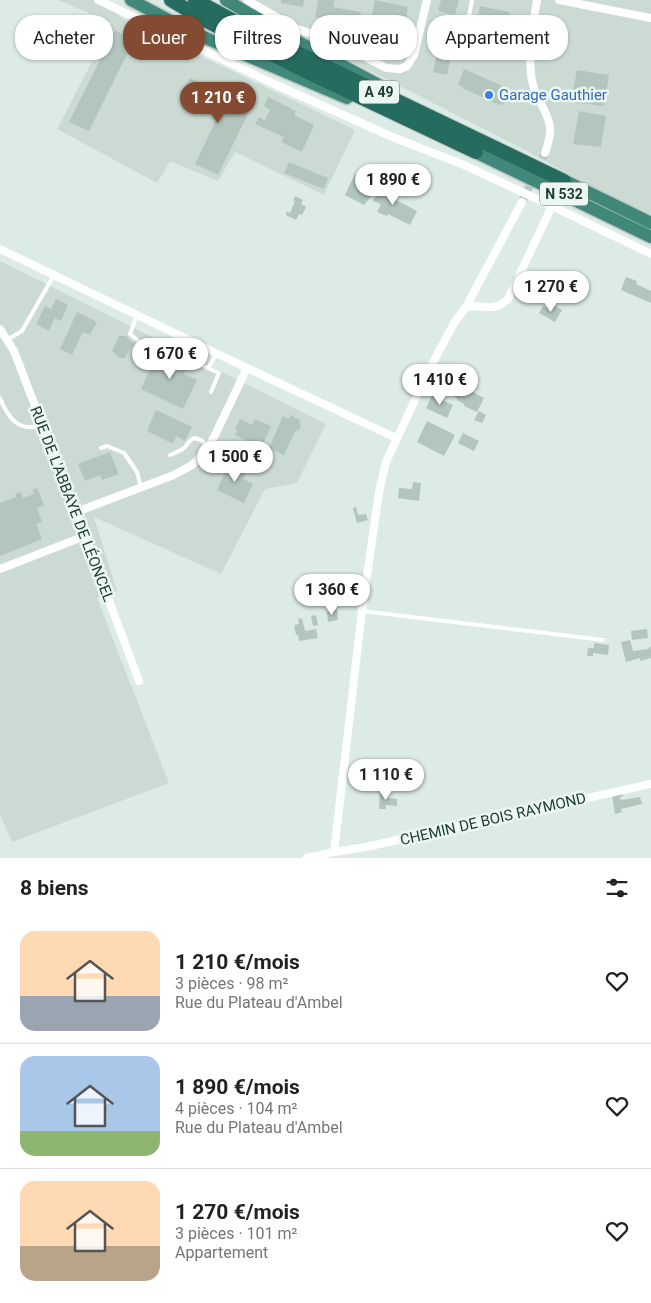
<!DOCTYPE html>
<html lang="fr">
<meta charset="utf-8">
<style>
body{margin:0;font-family:Roboto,sans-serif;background:#f2f2f2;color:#222;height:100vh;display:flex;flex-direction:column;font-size:19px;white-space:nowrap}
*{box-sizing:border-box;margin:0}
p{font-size:16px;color:#767676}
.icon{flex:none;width:28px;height:28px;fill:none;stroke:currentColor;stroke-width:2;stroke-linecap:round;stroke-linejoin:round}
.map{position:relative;height:858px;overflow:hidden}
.side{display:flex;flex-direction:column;background:#fff;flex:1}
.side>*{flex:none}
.guide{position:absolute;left:15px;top:15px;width:621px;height:45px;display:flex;gap:10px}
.price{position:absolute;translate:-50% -42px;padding:0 11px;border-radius:18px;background:#fff;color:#222;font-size:16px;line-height:32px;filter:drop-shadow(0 1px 2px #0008)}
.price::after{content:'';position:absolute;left:50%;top:30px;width:15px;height:11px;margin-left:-8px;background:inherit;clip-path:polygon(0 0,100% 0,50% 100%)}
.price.selected{background:#854a32;color:#fff}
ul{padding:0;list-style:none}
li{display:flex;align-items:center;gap:15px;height:125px;padding:0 20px}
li+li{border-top:1px solid #e0e0e0}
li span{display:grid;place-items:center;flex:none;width:140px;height:100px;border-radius:15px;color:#555}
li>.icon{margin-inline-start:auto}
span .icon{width:60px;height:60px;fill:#fffc;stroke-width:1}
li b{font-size:21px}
h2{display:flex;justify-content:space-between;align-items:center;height:60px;padding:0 20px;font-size:21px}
.chip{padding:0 18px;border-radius:20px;background:#fff;box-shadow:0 1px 4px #0004;font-size:18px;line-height:45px}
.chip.selected{background:#854a32;color:#fff}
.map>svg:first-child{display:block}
.built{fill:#cbdbd4}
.building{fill:#b2c6be}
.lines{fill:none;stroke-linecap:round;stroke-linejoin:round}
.minor-tunnel{stroke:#b6c8c2;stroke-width:8;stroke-dasharray:8 4;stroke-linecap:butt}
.trunk-casing{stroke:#c0c8c6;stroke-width:15}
.motorway-casing{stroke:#c0c8c6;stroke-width:16}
.service{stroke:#fff;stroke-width:4}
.minor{stroke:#fff;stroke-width:8}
.trunk{stroke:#40887a;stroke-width:12}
.motorway{stroke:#256b5f;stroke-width:14}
.shop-dot{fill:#3f7fe0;stroke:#edf7f2;stroke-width:2}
.labels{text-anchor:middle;stroke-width:5;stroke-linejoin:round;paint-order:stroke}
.shield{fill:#edf7f2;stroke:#5b736d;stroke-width:1}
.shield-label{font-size:14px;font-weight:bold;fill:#1d3b34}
.shop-label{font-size:15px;fill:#366cbe;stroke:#edf7f2;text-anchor:start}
.street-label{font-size:15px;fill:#1d3b34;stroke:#edf7f2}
</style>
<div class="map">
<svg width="651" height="858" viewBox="0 0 651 858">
<rect width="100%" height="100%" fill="#dcebe5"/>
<g class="built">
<path d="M58 0H101L122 18 355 130 324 195 235 152 218 181 170 161 157 183 57 129 112 23Z"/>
<path d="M239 0H651V220L527 151 266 18Z"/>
<path d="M0 261 326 424 297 483 265 489 221 574 94 517 117 591 97 598 169 783 12 842 0 814Z"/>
</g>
<g class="building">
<path d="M281 0H304L303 7 281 3Z"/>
<path d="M318 0H335L333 7 361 12 358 25 315 17Z"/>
<path d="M375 0 408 7 405 25 371 19Z"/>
<path d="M441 0H459L455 15 438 11Z"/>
<path d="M480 6 510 12 506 34 476 29Z"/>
<path d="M115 30 134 40 89 131 69 122Z"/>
<path d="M431 33 441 35 440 38 454 41 447 75 433 72 438 49 428 46Z"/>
<path d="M464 69 511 90 506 102H505L503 105 500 104V105L462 88 463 87 458 85Z"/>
<path d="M577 70 609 75 604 106 571 102Z"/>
<path d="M190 78 251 108 218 175 195 164 220 112 182 94Z"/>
<path d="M268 97 296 111 294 115 314 125 302 152 281 142 284 137 255 124 259 117 265 120 270 110 264 106Z"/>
<path d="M579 111 606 116 601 147 573 144Z"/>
<path d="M289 162 328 178 324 189 284 173Z"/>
<path d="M355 174 371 182 366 192 372 195 364 205 345 195Z"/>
<path d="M382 184 396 191 392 198 417 211 410 225 388 214 387 216 377 212 381 204 373 201Z"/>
<path d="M295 196 303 200 301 204 306 207 302 215 299 214 296 220 286 215 287 211 290 213 295 201H293Z"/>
<path d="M626 277 637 281 636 284 651 291V303L621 290Z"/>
<path d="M56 299 68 305 61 321 55 318 49 331 36 324 45 306 51 309Z"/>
<path d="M543 306 552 311 555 306 562 310 555 322 539 313Z"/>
<path d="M77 312 97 322 90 335 83 332 72 355 60 349Z"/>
<path d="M119 336H126L134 344 129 350 125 358H120L112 351Z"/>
<path d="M160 350 188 364 184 374 197 380 183 409 141 389Z"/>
<path d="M457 371 467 377 465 381 455 376Z"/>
<path d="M450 380 484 398 477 412 464 406V404L457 400 458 399 451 395 450 397 443 393Z"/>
<path d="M432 395 453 405 447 418 426 408Z"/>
<path d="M156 410 192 427 185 441 176 436 173 444 147 431Z"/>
<path d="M479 411 486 415 482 423 474 420Z"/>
<path d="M290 415 300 420 299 424 301 425 298 431 296 430 284 455 269 448 283 416 289 419Z"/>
<path d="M240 419 252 425 255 419 271 426 261 448 235 435 237 430 235 429Z"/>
<path d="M427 421 455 435 444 456 417 442Z"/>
<path d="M463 433 479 441 474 451 458 443Z"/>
<path d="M110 452 119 474 102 480 100 475 85 481 78 464Z"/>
<path d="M230 463 247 471 243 479 253 484 244 503 217 490 225 472 224 471 225 470H226Z"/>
<path d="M413 482 421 483 419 501 398 498 399 488 412 489Z"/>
<path d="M37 488 44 505 37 508 42 522 36 524 42 539 0 556V503L16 497 15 494 21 492 23 498 34 494 32 490Z"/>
<path d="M356 507 358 515 366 514 368 520 357 523 353 508Z"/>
<path d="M337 610 338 620 328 622 327 612Z"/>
<path d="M316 615 318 625 313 626 311 616Z"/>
<path d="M302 618 305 631 316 629 318 638 299 641 298 635H296L294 625 299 624 298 619Z"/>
<path d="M647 629 648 638 632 640 631 631Z"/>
<path d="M630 640 633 651 648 649 651 646V658L640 661V658L626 662 621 642Z"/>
<path d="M594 643 609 645 608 655 593 653V656H587L588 648H594Z"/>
<path d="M380 791H387L386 798 397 799V806L386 805V809H379Z"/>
<path d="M623 793V796L620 797 621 800 640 797 642 804 621 809 622 812 615 814 612 795Z"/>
</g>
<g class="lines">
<path class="minor-tunnel" d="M522 202 545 153"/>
<g class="trunk-casing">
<g id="trunk">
<path d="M131 0 180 26 208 39 347 98"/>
<path d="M226 0 280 32 390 91"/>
<path d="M467 148 651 237"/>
<path d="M557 177 651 223"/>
</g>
</g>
<g class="motorway-casing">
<g id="motorway">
<path d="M171 0 203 19 305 71 476 152"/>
<path d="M195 0 260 35 564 181"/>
</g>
</g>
<g class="service">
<path d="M462 55 472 0"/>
<path d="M137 315 130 334 141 343"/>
<path d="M7 340 22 331 54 275"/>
<path d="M162 347 219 373 211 392"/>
<path d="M180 355 187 339"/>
<path d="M208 368 217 353"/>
<path d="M0 398C8 418 19 433 42 425"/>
<path d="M101 448 107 446 124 453 137 472 141 487"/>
<path d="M170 455C175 453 181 451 185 447 189 443 189 440 194 438L201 440 209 447"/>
<path d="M362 611 603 640"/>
</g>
<g class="minor">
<path d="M98 0 272 83 390 136 464 165 552 206 651 254"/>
<path d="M247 0 295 28 340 44 386 68 400 69 407 66 414 55 427 0"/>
<path d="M537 0C533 24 528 48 531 73 531 79 533 85 535 91 540 103 548 114 550 127 551 136 548 144 545 153"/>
<path d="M559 0 651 18"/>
<path d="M0 249 247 368 396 438"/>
<path d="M466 307C484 303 492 314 508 299L552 206"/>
<path d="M0 329 14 351 85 536 139 681"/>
<path d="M76 512 174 475 192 465 204 454 215 435 247 368"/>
<path d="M0 569 85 536"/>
<path d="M334 852 362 611 379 492 386 462 428 372 454 323 466 307 522 202"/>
<path d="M307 858 334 852 366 847 651 784"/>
</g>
<use href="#trunk" class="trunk"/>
<use href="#motorway" class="motorway"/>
</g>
<circle class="shop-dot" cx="489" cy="95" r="5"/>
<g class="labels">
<g class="shield">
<rect x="359" y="80.5" width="40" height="23" rx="4"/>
<rect x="540" y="182.5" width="48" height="23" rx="4"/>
</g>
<g class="shield-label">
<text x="379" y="97">A 49</text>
<text x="564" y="199">N 532</text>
</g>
<g class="shop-label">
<text x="499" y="100">Garage Gauthier</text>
</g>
<g class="street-label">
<text transform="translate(72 504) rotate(69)" y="5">RUE DE L'ABBAYE DE LÉONCEL</text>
<text transform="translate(493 819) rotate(-13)" y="5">CHEMIN DE BOIS RAYMOND</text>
</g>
</g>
</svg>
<b class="price selected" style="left:218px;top:124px">1 210 €</b>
<b class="price" style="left:393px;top:206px">1 890 €</b>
<b class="price" style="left:551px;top:313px">1 270 €</b>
<b class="price" style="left:170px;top:380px">1 670 €</b>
<b class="price" style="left:440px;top:406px">1 410 €</b>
<b class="price" style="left:235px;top:483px">1 500 €</b>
<b class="price" style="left:332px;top:616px">1 360 €</b>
<b class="price" style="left:386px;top:801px">1 110 €</b>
<div class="guide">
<a class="chip">Acheter</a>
<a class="chip selected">Louer</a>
<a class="chip">Filtres</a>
<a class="chip">Nouveau</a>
<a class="chip">Appartement</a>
</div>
</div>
<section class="side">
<h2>8 biens<svg class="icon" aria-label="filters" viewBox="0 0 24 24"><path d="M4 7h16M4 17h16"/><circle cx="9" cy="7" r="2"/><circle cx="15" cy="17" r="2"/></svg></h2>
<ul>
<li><span style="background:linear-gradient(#ffd9b3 65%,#9aa5b1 0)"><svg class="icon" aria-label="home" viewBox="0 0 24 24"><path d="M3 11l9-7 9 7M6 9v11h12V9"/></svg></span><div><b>1 210 €/mois</b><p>3 pièces · 98 m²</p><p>Rue du Plateau d'Ambel</p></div><svg class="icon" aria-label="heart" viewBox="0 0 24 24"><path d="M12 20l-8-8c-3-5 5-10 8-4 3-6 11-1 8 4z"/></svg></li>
<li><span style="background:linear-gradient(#a9c7e8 75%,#8fb573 0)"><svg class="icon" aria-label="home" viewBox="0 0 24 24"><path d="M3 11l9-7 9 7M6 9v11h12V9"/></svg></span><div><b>1 890 €/mois</b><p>4 pièces · 104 m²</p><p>Rue du Plateau d'Ambel</p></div><svg class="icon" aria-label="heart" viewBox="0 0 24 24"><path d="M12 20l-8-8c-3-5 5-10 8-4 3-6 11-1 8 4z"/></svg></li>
<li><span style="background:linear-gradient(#ffd9b3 65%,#b9a48a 0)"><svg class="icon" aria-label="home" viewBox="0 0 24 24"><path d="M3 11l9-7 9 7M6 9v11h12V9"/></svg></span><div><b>1 270 €/mois</b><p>3 pièces · 101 m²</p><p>Appartement</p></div><svg class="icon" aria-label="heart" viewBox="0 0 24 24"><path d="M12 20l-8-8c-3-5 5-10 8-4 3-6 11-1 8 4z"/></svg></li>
</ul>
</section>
